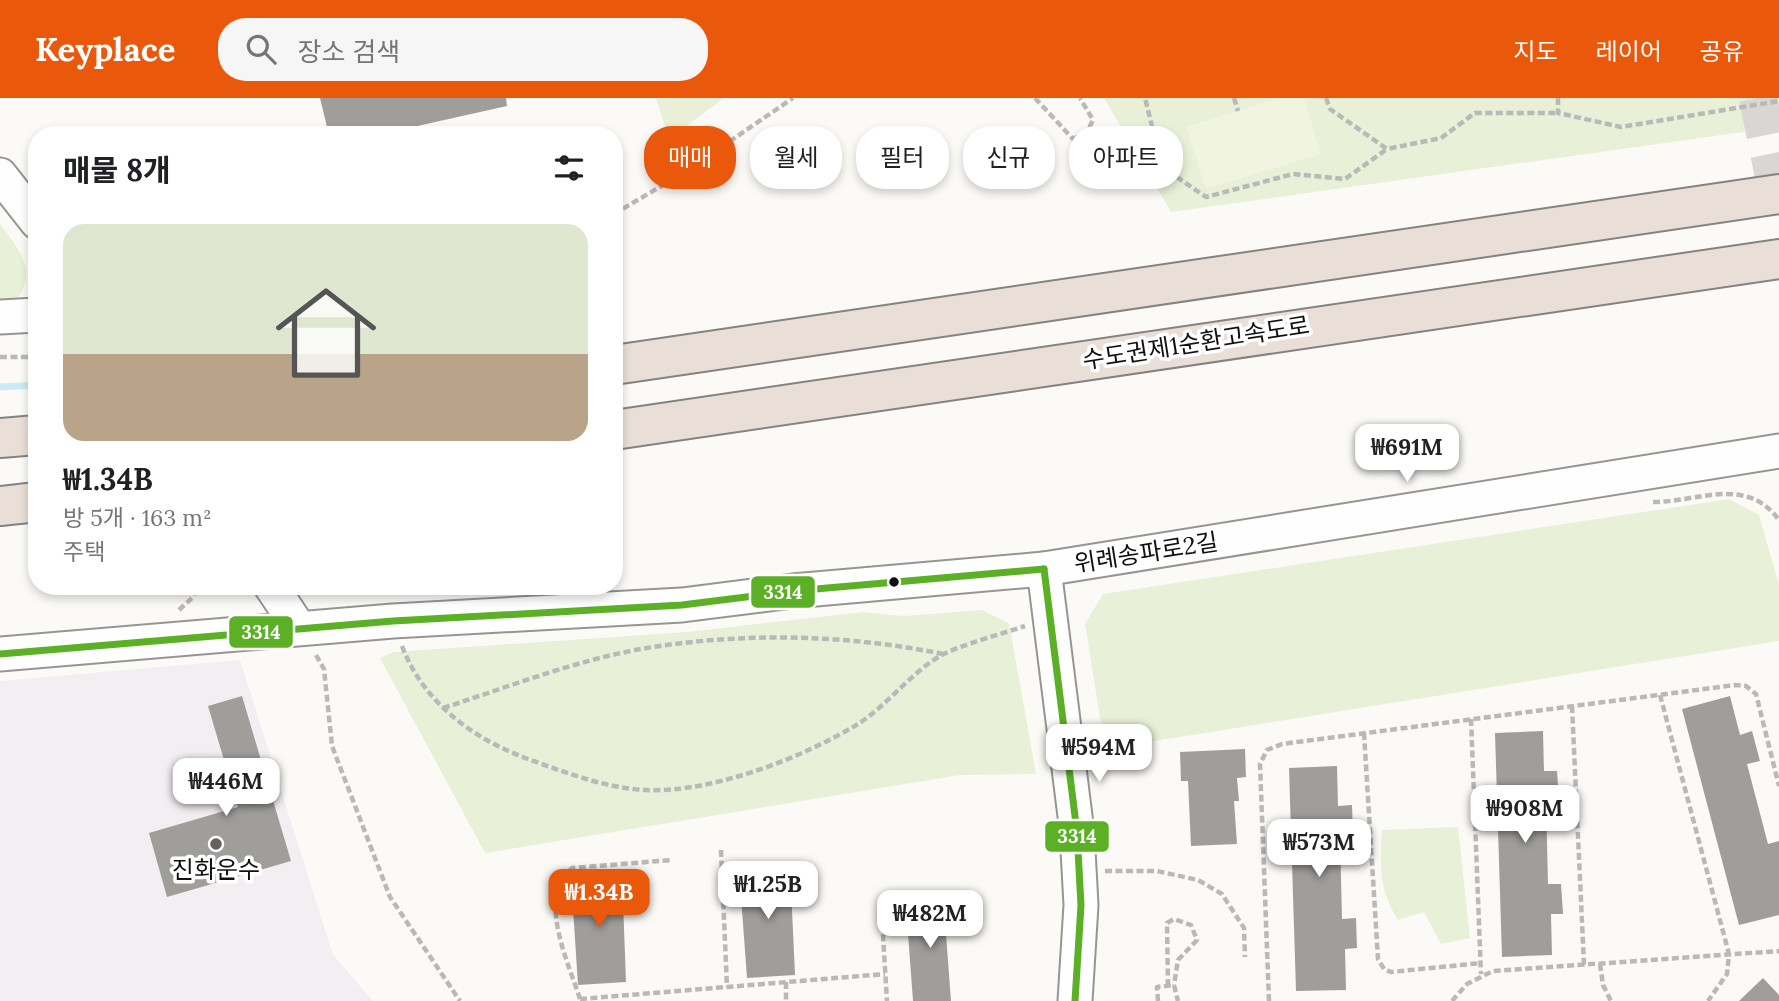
<!DOCTYPE html>
<html lang="ko">
<meta charset="utf-8">
<style>
body{margin:0;font-family:Lora,"Noto Sans KR",serif;background:#f6f6f6;color:#202124;height:100vh;display:flex;flex-direction:column;font-size:26px;white-space:nowrap}
*{box-sizing:border-box;margin:0}
p{font-size:23px;color:#757577}
.icon{flex:none;width:38px;height:38px;fill:none;stroke:currentColor;stroke-width:2;stroke-linecap:round;stroke-linejoin:round}
.map{position:relative;flex:1;overflow:hidden}
.drawer{position:absolute;left:28px;top:28px;width:595px;height:469px;display:flex;flex-direction:column;background:#fff;border-radius:28px;box-shadow:0 4px 10px #0003}
.drawer>*{flex:none}
.banner{position:absolute;left:644px;top:28px;width:665px;height:63px;display:flex;gap:14px}
.price{position:absolute;translate:-50% -60px;padding:0 16px;border-radius:14px;background:#fff;color:#222;font-size:23px;line-height:46px;filter:drop-shadow(0 2px 4px #0008)}
.price::after{content:'';position:absolute;left:50%;top:42px;width:21px;height:16px;margin-left:-10px;background:inherit;clip-path:polygon(0 0,100% 0,50% 100%)}
.price.selected{background:#ea580c;color:#fff}
ul{padding:0;list-style:none}
li{display:grid;align-content:center;gap:14px;height:371px;padding:0 35px}
li+li{border-top:2px solid #e0e0e0}
li span{display:grid;place-items:center;height:217px;border-radius:21px;color:#555}
li>.icon{margin-inline-start:auto}
span .icon{width:126px;height:126px;fill:#fffc;stroke-width:1}
li b{font-size:30px}
h2{display:flex;justify-content:space-between;align-items:center;height:84px;padding:0 35px;font-size:30px}
.pill{padding:0 24px;border-radius:28px;background:#fff;box-shadow:0 4px 10px #0003;font-size:24px;line-height:63px}
.pill.selected{background:#ea580c;color:#fff}
header{display:flex;align-items:center;gap:42px;box-sizing:border-box;height:98px;padding:0 35px;background:#ea580c;color:#fff}
header strong{font-size:33px}
nav{display:flex;gap:38px;margin-inline-start:auto;font-size:24px}
.search{width:490px;height:63px;background:#f6f6f6;display:flex;align-items:center;gap:18px;box-sizing:border-box;padding:0 24px;border-radius:28px;color:#757577;font-size:26px}
.map>svg:first-child{display:block}
.industrial{fill:#f3eef2}
.green{fill:#e8f1d7}
.pitch{fill:#f0f4e1}
.lines{fill:none;stroke-linecap:round;stroke-linejoin:round}
.stream{stroke:#ceeaf5;stroke-width:7}
.building{fill:#a09e9b}
.major-tunnel{stroke:#d9d7d4;stroke-width:38;stroke-dasharray:38 19;stroke-linecap:butt}
.minor-casing{stroke:#969594;stroke-width:37}
.highway-casing{stroke:#848381;stroke-width:42}
.path{stroke:#b9b9b8;stroke-width:4.5;stroke-dasharray:7 3.5;stroke-linecap:butt}
.minor{stroke:#fffefe;stroke-width:33}
.highway{stroke:#e9dfd8;stroke-width:38}
.bus-1-casing{stroke:#fff;stroke-width:12}
.bus-1{stroke:#5bb025;stroke-width:7}
.bus-dot{fill:#101010;stroke:#fff;stroke-width:2.5}
.poi-dot{fill:#636260;stroke:#fff;stroke-width:2.5}
.labels{text-anchor:middle;stroke-width:7;stroke-linejoin:round;paint-order:stroke}
.street-label{font-size:24px;fill:#101010;stroke:#fff}
.poi-label{font-size:24px;fill:#101010;stroke:#fff}
.line-badge{stroke:#fff;stroke-width:2.5}
.badge-label{font-size:19px;text-anchor:middle;font-weight:bold;fill:#fff}
</style>
<header>
<strong>Keyplace</strong>
<div class="search"><svg class="icon" aria-label="search" viewBox="0 0 24 24"><circle cx="10" cy="10" r="6"/><path d="M15 15l6 6"/></svg>장소 검색</div>
<nav><a>지도</a><a>레이어</a><a>공유</a></nav>
</header>
<div class="map">
<svg width="1779" height="903" viewBox="0 0 1779 903">
<rect width="100%" height="100%" fill="#fcfaf6"/>
<path class="industrial" d="M240 562 333 857 373 903H0V583Z"/>
<g class="green">
<path d="M656 0H724L669 41Z"/>
<path d="M1104 0H1779V29L1171 114Z"/>
<path d="M0 126C22 155 41 177 10 209H0Z"/>
<path d="M1729 401 1759 417 1779 487V543L1105 651 1085 526 1103 496Z"/>
<path d="M982 512 1009 525 1036 676 961 677 485 755 380 560 393 554 687 534 863 514 903 518Z"/>
<path d="M1458 729 1470 840 1441 846 1424 814 1398 822C1378 789 1380 769 1382 732Z"/>
</g>
<path class="pitch" d="M1279 0H1304L1321 56 1206 91 1186 29Z"/>
<g class="lines">
<path class="stream" d="M0 289 37 287"/>
</g>
<g class="building">
<path d="M320 0H506L507 8 377 37H329Z"/>
<path d="M242 598 291 763 167 799 149 735 238 709 208 608Z"/>
<path d="M1730 598 1740 637 1752 633 1760 663 1747 666 1768 746 1779 743V817L1739 827 1682 611Z"/>
<path d="M1543 633 1544 673H1557L1559 703H1546L1548 786H1561L1563 816H1551L1552 857 1502 859 1495 635Z"/>
<path d="M1245 651 1246 679 1237 680 1239 703H1234L1237 746 1191 748 1188 683H1181L1180 654Z"/>
<path d="M1337 668 1338 708 1352 707 1353 737 1340 738 1342 821 1356 820 1357 850 1345 851 1346 892 1296 893 1289 670Z"/>
<path d="M790 768 795 877 747 880 739 771Z"/>
<path d="M622 776 626 884 578 887 571 779Z"/>
<path d="M956 805 958 829 950 830V836H946L951 903H913L906 808Z"/>
<path d="M1763 880 1779 897V903H1739Z"/>
</g>
<g class="lines">
<path class="major-tunnel" d="M1758 0 1779 103"/>
<g class="minor-casing">
<g id="minor">
<path d="M0 77 37 124"/>
<path d="M0 219 37 217"/>
<path d="M1044 471 1077 734 1081 807 1075 903"/>
<path d="M271 488 299 530"/>
<path d="M0 556 393 523 682 507 793 493 1044 471 1779 353"/>
</g>
</g>
<g class="highway-casing">
<g id="highway">
<path d="M614 267 1779 96"/>
<path d="M614 332 1779 161"/>
<path d="M0 340 37 337"/>
<path d="M0 408 37 404"/>
</g>
</g>
<g class="path">
<path d="M1035 0 1087 56 1133 63 1156 44 1145 0"/>
<path d="M1234 0 1238 13"/>
<path d="M1326 0 1330 11 1387 51 1441 40 1475 15H1558"/>
<path d="M1558 0V15L1621 29 1779 3"/>
<path d="M1073 41 1087 34 1093 22 1080 0"/>
<path d="M1133 63 1135 75 1148 82 1164 79C1172 66 1163 55 1156 44"/>
<path d="M1168 73 1206 99 1293 76 1345 81 1387 51"/>
<path d="M614 116 685 74 793 0"/>
<path d="M0 259H37"/>
<path d="M1653 404C1698 404 1746 377 1779 422"/>
<path d="M179 512 192 500 198 488"/>
<path d="M402 548C423 604 473 641 528 661 567 675 605 690 646 692 712 695 802 660 858 626 887 608 915 570 944 556 969 544 999 537 1025 528"/>
<path d="M316 557 324 571 332 648 390 799 460 903"/>
<path d="M1660 597 1729 856 1727 876 1708 903"/>
<path d="M1572 608 1584 867"/>
<path d="M443 610C508 589 574 563 641 551 740 534 845 536 943 556"/>
<path d="M1471 621 1481 876"/>
<path d="M1364 635 1378 861 1384 871 1391 874 1481 865"/>
<path d="M721 752 727 889"/>
<path d="M1105 773H1157L1198 782 1222 796 1244 830 1245 859"/>
<path d="M881 805 887 903"/>
<path d="M1600 866 1603 887 1611 903"/>
<path d="M786 884V903"/>
<path d="M1168 888 1167 825 1174 821 1191 827 1197 842 1178 862 1174 887"/>
<path d="M580 901 885 876"/>
<path d="M580 901C569 867 548 823 558 787 560 780 567 775 572 770L672 762"/>
<path d="M1158 903 1157 889 1174 887 1178 903"/>
<path d="M1269 903 1260 666 1267 652 1282 646 1735 587 1746 588 1756 596 1779 688"/>
<path d="M1452 903 1467 886 1493 873 1779 853"/>
</g>
<use href="#minor" class="minor"/>
<use href="#highway" class="highway"/>
<g class="bus-1-casing">
<g id="bus-1">
<path d="M1044 471 1077 734 1081 807 1075 903"/>
<path d="M0 556 393 523 682 507 793 493 1044 471"/>
</g>
</g>
<use href="#bus-1" class="bus-1"/>
</g>
<circle class="bus-dot" cx="894" cy="484" r="6"/>
<circle class="poi-dot" cx="216" cy="746" r="7"/>
<g class="labels">
<g class="street-label">
<text transform="translate(1196 245) rotate(-9)" y="8">수도권제1순환고속도로</text>
<text transform="translate(1146 455) rotate(-9)" y="8">위례송파로2길</text>
</g>
<g class="poi-label">
<text x="216" y="780">진화운수</text>
</g>
</g>
<g class="line-badge">
<rect x="750" y="477" width="66" height="34" rx="7" fill="#5bb025"/>
<rect x="228" y="517" width="66" height="34" rx="7" fill="#5bb025"/>
<rect x="1044" y="722" width="66" height="33" rx="7" fill="#5bb025"/>
</g>
<g class="badge-label">
<text x="783" y="501">3314</text>
<text x="261" y="541">3314</text>
<text x="1077" y="745">3314</text>
</g>
</svg>
<b class="price" style="left:1407px;top:386px">₩691M</b>
<b class="price" style="left:1099px;top:686px">₩594M</b>
<b class="price" style="left:226px;top:720px">₩446M</b>
<b class="price" style="left:1525px;top:747px">₩908M</b>
<b class="price" style="left:1319px;top:781px">₩573M</b>
<b class="price" style="left:768px;top:823px">₩1.25B</b>
<b class="price selected" style="left:599px;top:831px">₩1.34B</b>
<b class="price" style="left:930px;top:852px">₩482M</b>
<div class="banner">
<a class="pill selected">매매</a>
<a class="pill">월세</a>
<a class="pill">필터</a>
<a class="pill">신규</a>
<a class="pill">아파트</a>
</div>
<section class="drawer">
<h2>매물 8개<svg class="icon" aria-label="filters" viewBox="0 0 24 24"><path d="M4 7h16M4 17h16"/><circle cx="9" cy="7" r="2"/><circle cx="15" cy="17" r="2"/></svg></h2>
<ul>
<li><span style="background:linear-gradient(#dfe7d0 60%,#b9a48a 0)"><svg class="icon" aria-label="home" viewBox="0 0 24 24"><path d="M3 11l9-7 9 7M6 9v11h12V9"/></svg></span><div><b>₩1.34B</b><p>방 5개 · 163 m²</p><p>주택</p></div></li>
</ul>
</section>
</div>
